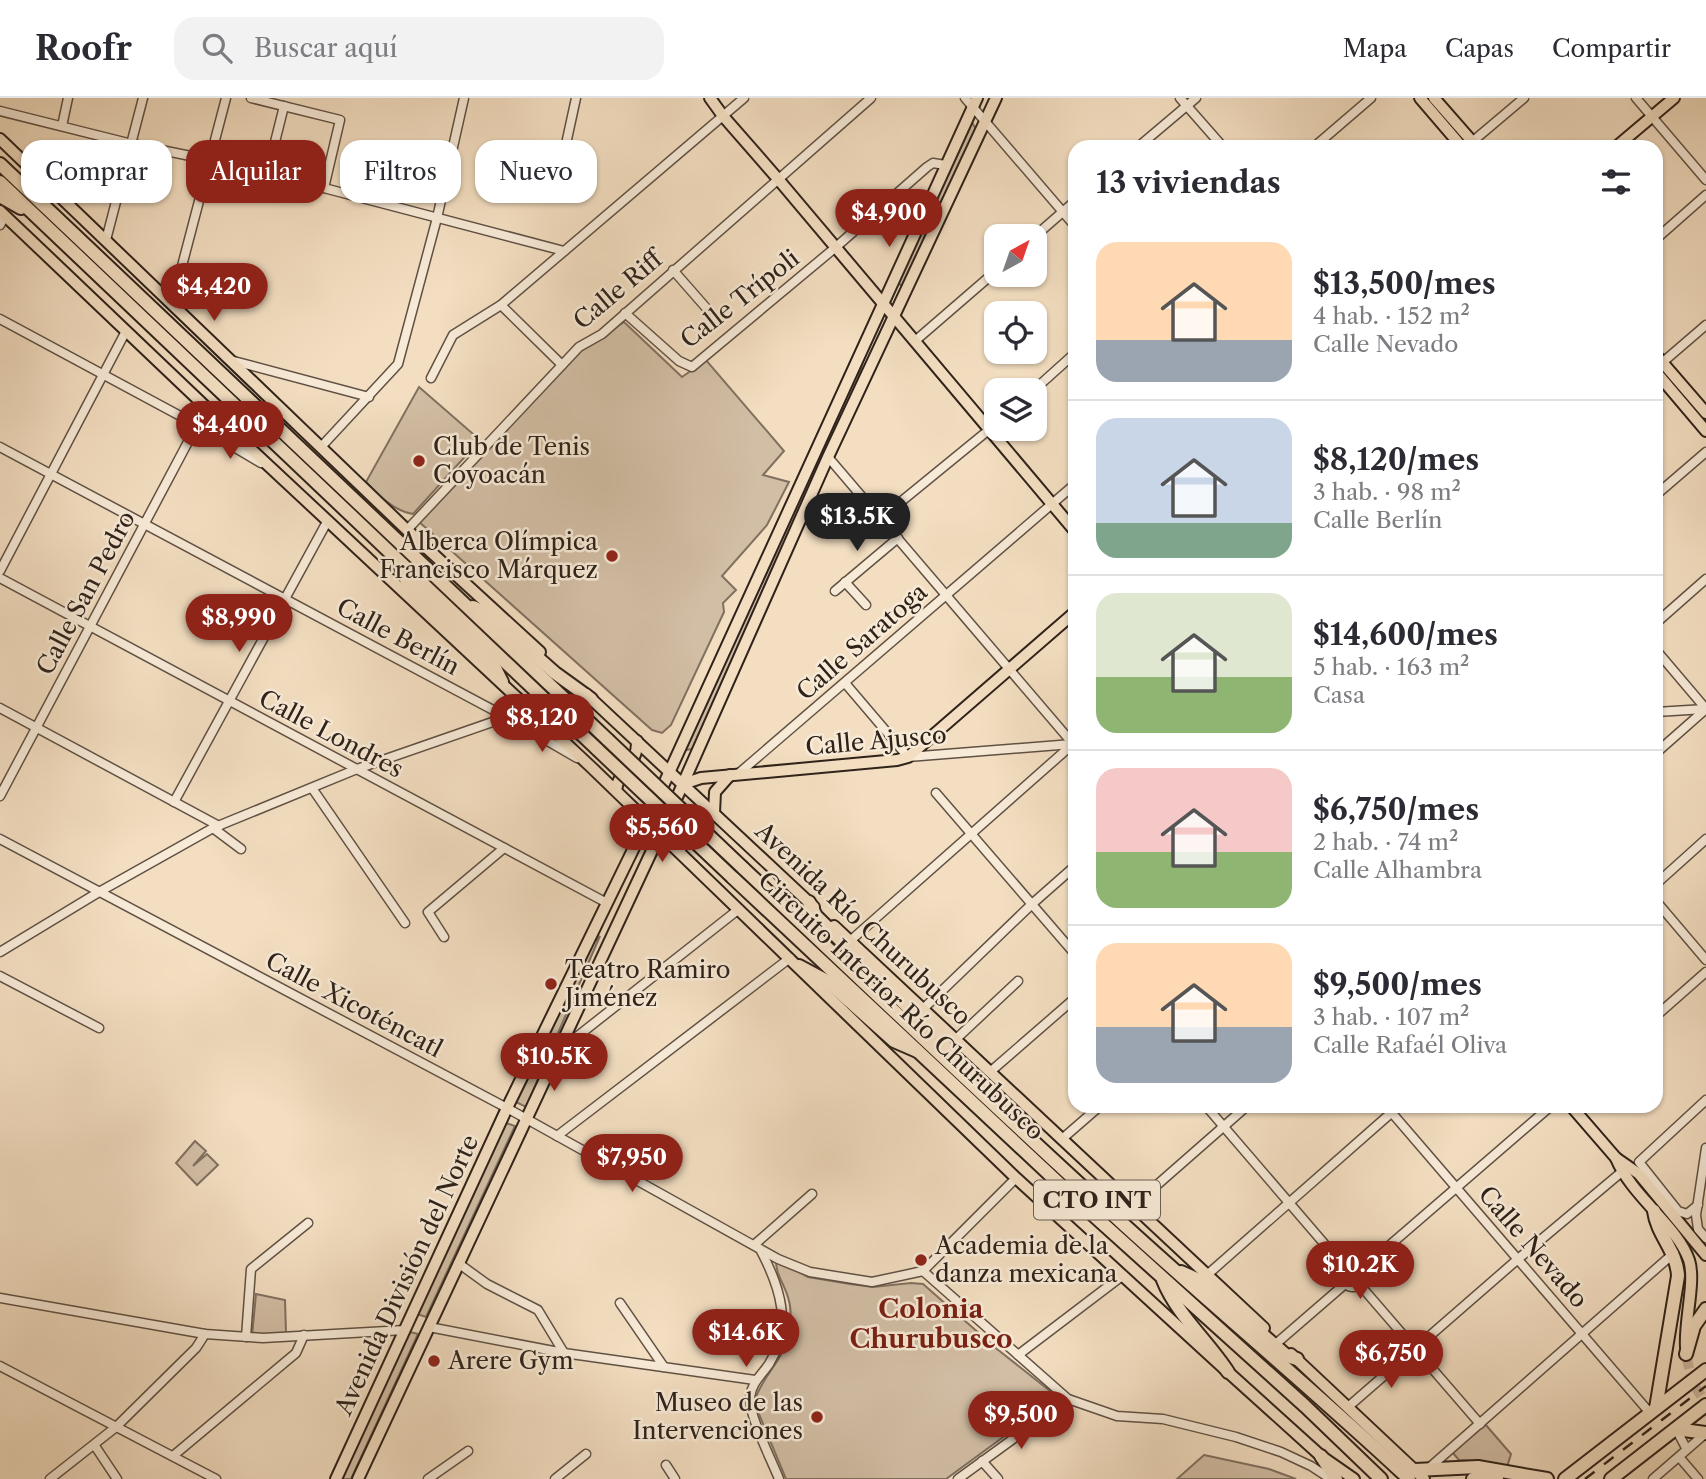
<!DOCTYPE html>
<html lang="es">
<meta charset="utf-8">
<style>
body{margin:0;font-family:"Libre Caslon Text",serif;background:#f2f2f3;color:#2b2b33;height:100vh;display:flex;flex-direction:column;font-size:26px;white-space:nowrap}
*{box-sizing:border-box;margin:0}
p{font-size:23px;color:#7c7c81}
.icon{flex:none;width:38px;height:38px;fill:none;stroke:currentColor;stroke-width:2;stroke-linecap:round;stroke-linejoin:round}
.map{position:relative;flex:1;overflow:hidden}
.drawer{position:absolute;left:1068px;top:42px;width:595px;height:973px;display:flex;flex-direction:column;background:#fff;border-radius:21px;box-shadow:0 2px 5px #0004}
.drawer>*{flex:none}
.banner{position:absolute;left:21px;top:42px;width:665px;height:63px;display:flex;gap:14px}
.needle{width:46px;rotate:40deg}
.controls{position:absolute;left:984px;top:126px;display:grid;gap:14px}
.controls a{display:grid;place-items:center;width:63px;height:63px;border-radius:14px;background:#fff;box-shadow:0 2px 5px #0004;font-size:35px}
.price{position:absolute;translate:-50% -60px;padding:0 16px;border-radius:24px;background:#8f2418;color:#fff;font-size:23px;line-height:46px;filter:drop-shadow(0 2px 4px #0008)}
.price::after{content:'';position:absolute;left:50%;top:42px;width:21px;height:16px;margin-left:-10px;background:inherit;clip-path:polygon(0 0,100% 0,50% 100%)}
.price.on{background:#222;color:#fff}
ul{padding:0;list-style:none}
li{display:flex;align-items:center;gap:21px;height:175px;padding:0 28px}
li+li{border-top:2px solid #e1e1e2}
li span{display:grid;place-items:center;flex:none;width:196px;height:140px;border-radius:21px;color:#555}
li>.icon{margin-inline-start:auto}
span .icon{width:84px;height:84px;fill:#fffc;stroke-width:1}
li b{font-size:30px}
h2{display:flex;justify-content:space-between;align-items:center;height:84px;padding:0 28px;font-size:30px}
.pill{padding:0 24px;border-radius:21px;background:#fff;box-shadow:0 2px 5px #0004;font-size:24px;line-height:63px}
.pill.on{background:#8f2418;color:#fff}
header{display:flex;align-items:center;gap:42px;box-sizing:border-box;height:98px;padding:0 35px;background:#fff;border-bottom:2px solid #e1e1e2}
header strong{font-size:33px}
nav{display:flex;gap:38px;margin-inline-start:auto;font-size:24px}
.search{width:490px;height:63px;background:#f2f2f3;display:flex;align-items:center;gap:18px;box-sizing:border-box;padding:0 24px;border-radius:21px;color:#7c7c81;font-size:26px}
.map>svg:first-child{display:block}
.green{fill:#d2bea5;stroke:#807060;stroke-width:2}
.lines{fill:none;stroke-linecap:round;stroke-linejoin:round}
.major-tunnel{stroke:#ccb8a0;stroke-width:10;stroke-dasharray:10 5;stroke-linecap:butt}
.minor-casing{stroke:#605144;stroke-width:11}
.major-casing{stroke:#2f221a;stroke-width:14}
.highway-casing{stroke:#2f221a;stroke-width:16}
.minor{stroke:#f7ead7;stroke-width:8}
.major{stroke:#f3dec1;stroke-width:10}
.highway{stroke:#f3dec1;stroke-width:12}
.rail{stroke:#2f221a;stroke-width:2.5;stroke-dasharray:12 12;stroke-linecap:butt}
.highway-bridge-casing{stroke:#2f221a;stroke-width:16;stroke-linecap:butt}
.highway-bridge{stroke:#f3dec1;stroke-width:12}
.poi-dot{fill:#8f2418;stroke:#f7ead7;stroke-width:2.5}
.labels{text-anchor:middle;stroke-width:5;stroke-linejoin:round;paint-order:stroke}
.shield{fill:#f7ead7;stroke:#6b5e53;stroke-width:2}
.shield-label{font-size:23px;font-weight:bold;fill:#2f221a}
.street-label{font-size:24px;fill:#2f221a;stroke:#f7ead7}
.poi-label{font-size:24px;fill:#2f221a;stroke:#f7ead7;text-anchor:start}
.neighbourhood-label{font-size:26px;font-weight:bold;fill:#7a1f14;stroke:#f7ead7}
</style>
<header>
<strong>Roofr</strong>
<div class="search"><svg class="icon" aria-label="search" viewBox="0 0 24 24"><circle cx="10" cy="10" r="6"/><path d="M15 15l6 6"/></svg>Buscar aquí</div>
<nav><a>Mapa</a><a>Capas</a><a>Compartir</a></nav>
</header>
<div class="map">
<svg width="1706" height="1381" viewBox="0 0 1706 1381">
<rect width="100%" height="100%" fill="#f3dec1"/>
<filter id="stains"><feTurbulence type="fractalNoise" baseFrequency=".00286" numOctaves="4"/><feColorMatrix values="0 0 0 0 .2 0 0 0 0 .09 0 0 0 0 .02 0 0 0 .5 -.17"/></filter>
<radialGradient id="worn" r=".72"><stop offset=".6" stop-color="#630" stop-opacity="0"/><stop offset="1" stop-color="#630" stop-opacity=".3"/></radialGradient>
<g class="green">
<path d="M971 23 976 31 903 190 897 183Z"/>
<path d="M624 224 682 279 706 262 784 353 763 377 789 384 767 427 722 478 736 492 723 505 724 514 671 627 662 635 652 632 418 423 580 253Z"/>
<path d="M865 257 857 283 693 651 685 652Z"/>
<path d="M419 289 480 342 413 416C394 413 379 398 366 384Z"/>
<path d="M600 838 526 1009 516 1004 594 844Z"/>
<path d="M506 1025 515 1028 426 1219 417 1216Z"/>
<path d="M195 1043 206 1053 193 1068 207 1056 218 1067 197 1087 176 1065Z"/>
<path d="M776 1161 808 1179 850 1186 873 1189 911 1185 923 1186 997 1251 1050 1293 1054 1302 946 1381H786L754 1304C762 1277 787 1260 790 1230 791 1223 791 1210 789 1203 786 1188 775 1177 776 1161Z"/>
<path d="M256 1196 285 1202 286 1235 252 1238Z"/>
<path d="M410 1234 418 1236 351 1381H340Z"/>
<path d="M1485 1326 1511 1356 1507 1369 1480 1363 1459 1362 1452 1354Z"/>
<path d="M1204 1357 1269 1371 1296 1381H1177Z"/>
</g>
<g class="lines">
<path class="major-tunnel" d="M1687 1261 1692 1284 1706 1305"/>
<g class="minor-casing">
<g id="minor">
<path d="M251 0 340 22 324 90"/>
<path d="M965 0 1074 127"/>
<path d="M1180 0 1223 49"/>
<path d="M1636 0 1706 82"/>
<path d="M0 13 132 46 210 62 324 90 564 153"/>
<path d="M62 28 68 0"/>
<path d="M1138 49 1196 0"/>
<path d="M1314 49 1371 0"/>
<path d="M1466 49 1524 0"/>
<path d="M561 69 576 0"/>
<path d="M267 76 284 8"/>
<path d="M0 127 5 118"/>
<path d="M1034 139 1074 104"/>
<path d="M1656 141 1706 97"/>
<path d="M106 142 143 0"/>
<path d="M673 172 708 212"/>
<path d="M172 206 226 0"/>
<path d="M501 207 562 267"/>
<path d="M625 215 679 263 692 269 836 149 927 69 933 65 945 67"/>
<path d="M0 221 197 327 261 365"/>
<path d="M915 243 996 173"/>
<path d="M230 262 369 299"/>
<path d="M1656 270 1706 227"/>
<path d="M431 280 453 237 501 207 744 0"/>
<path d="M1034 292 1074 256"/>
<path d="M0 349 508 620 577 660"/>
<path d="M321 349 398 266 437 120 464 0"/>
<path d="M828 359 1074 647"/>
<path d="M1656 397 1706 354"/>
<path d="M881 420 996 326"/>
<path d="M407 432 579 249 602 236 871 0"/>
<path d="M0 473 126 233"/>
<path d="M0 480 607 805"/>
<path d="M845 484 866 507"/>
<path d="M835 493 898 440"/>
<path d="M1656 525 1706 481"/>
<path d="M1656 552 1706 611"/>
<path d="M845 585 908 659 1072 646"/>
<path d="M0 610 219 728"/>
<path d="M1656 614 1705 611"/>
<path d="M1656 655 1706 611"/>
<path d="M738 676 1074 387"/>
<path d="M312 690 405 825"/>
<path d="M936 695 1074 855"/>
<path d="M0 698 197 327 209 312"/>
<path d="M174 704 328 422"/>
<path d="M213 730 241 751"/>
<path d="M0 741 507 1010 778 1161 810 1174 872 1184 923 1173 1016 1080"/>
<path d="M1656 786 1706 741"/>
<path d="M1656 803 1706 862"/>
<path d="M444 839 428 814 504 750"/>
<path d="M850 843 1074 645"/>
<path d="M0 854 99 794 213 730 357 671 530 611"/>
<path d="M0 878 99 930"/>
<path d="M923 911 1032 806 1074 769"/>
<path d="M1656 918 1706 874"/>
<path d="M955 942 1018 883"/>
<path d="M560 952 739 811"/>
<path d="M990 974 1074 901"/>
<path d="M1206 1008 1346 1171"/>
<path d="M1386 1008 1650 1315"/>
<path d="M557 1038 790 860"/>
<path d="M1062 1041 1100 1008"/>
<path d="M1706 1050 1696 1117 1698 1131 1706 1140"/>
<path d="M1698 1107 1687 1116 1678 1113 1639 1064 1706 1002"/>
<path d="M1133 1108 1247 1008"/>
<path d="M754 1147 812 1096"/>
<path d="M761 1153C780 1189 793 1228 769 1266 761 1278 752 1284 750 1299 748 1316 772 1363 779 1381"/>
<path d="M458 1165 487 1186 538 1212 564 1255"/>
<circle cx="1353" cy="1179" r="10"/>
<path d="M1361 1172 1551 1008"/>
<path d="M923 1173 1068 1301 1117 1318 1163 1321 1236 1339 1281 1354 1311 1368 1331 1381"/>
<path d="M1207 1177 1399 1008"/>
<path d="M1360 1187 1480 1326"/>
<path d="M0 1200 205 1236 263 1240 405 1232"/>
<path d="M620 1205 664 1269"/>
<path d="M429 1229 564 1255 755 1282"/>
<path d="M246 1239 251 1171 308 1125"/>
<path d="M1278 1244 1345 1186"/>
<path d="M1018 1257 1122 1178"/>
<path d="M0 1268 216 1381"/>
<path d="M1348 1309 1518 1161 1624 1072"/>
<path d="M1676 1331 1686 1350"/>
<path d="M95 1348 117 1381"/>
<path d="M173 1358 296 1255 304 1237"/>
<path d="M1680 1360 1698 1381"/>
<path d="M982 1363 998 1381"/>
<path d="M666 1367 675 1381"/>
<path d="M1429 1370 1674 1155"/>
<path d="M50 1381 116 1329 196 1250 205 1236"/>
<path d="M428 1381 468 1353"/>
<path d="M555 1381 586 1356"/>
<path d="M958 1381 1068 1301"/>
<path d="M1653 1381 1706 1335"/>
</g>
</g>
<g class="major-casing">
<g id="major">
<path d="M710 0 723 18 778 81 1074 432"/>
<path d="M1420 0 1462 49"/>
<path d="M1434 0 1477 49"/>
<path d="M0 41 407 432 540 554"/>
<path d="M1616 49 1674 0"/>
<path d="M0 113 209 312 590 668 1016 1080 1228 1274 1321 1358 1354 1381"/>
<path d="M1656 257 1706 315"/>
<path d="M1656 274 1706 333"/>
<path d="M586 596 814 809"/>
<path d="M683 686 701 680 897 662 908 659 1074 515"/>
<path d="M616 692C619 671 638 667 637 643"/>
<path d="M714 715 715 694 730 677"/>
<path d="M680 754 681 740 697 713 709 710"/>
<path d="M834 828 1264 1230"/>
<path d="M1571 1008 1616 1060 1639 1076 1706 1157"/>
<path d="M1616 1060C1632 1099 1677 1127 1689 1162 1696 1183 1684 1224 1686 1249"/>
<path d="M1291 1256 1424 1381"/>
<path d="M336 1381 507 1010 647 723 977 0"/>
<path d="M358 1381 678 697 828 359 996 0"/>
</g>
</g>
<g class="highway-casing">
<g id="highway">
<path d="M0 66 608 642"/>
<path d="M0 84 598 652"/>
<path d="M0 98 21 110"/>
<path d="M401 469 407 484 491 562 502 584"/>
<path d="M473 509 488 516 555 575 591 601"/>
<path d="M743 770C868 888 993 1008 1121 1124 1216 1211 1315 1293 1409 1381"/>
<path d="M732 779 1081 1106 1305 1308 1381 1381"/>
<path d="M809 804 816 818 942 943 952 958"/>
<path d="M799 868 827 883 894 943 917 953"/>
<path d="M1654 1113C1657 1137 1677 1153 1678 1178L1656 1310"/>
<path d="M1181 1174 1201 1183 1287 1258 1297 1261"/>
<path d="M1163 1182C1177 1217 1208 1243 1228 1274"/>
<path d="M1686 1256 1694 1228 1706 1211"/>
<path d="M1676 1331 1706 1335"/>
<path d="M1321 1358 1336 1381"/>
<path d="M1415 1372 1478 1369 1547 1381"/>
<path d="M1473 1381 1485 1377 1497 1381"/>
<path d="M1565 1381 1706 1272"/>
<path d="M1611 1381 1706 1307"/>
</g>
</g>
<use href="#minor" class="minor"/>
<use href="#major" class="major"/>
<use href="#highway" class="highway"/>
<path class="rail" d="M1585 1381 1706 1288"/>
<g class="highway-bridge-casing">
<g id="highway-bridge">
<path d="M608 642 743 770"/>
<path d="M598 652 732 779"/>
</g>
</g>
<use href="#highway-bridge" class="highway-bridge"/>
</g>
<g class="poi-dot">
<circle cx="419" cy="363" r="7"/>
<circle cx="612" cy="458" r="7"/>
<circle cx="551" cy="886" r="7"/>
<circle cx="921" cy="1162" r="7"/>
<circle cx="434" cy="1263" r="7"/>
<circle cx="817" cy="1319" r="7"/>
</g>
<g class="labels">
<rect class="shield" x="1034" y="1082.5" width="126" height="39" rx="5"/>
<g class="shield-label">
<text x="1097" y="1110">CTO INT</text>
</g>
<g class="street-label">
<text transform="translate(618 192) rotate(-40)" y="8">Calle Riff</text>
<text transform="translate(740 201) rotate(-38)" y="8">Calle Trípoli</text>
<text transform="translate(86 495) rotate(-62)" y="8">Calle San Pedro</text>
<text transform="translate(398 539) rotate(28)" y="8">Calle Berlín</text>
<text transform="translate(862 544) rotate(-41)" y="8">Calle Saratoga</text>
<text transform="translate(331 636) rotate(28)" y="8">Calle Londres</text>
<text transform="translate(876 643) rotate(-5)" y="8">Calle Ajusco</text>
<text transform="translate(863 826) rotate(43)" y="8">Avenida Río Churubusco</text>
<text transform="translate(354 907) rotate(28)" y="8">Calle Xicoténcatl</text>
<text transform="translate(901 908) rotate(43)" y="8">Circuito Interior Río Churubusco</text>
<text transform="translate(1533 1149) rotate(49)" y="8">Calle Nevado</text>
<text transform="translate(407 1177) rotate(-65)" y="8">Avenida División del Norte</text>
</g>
<g class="poi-label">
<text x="433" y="357">Club de Tenis<tspan x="433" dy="28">Coyoacán</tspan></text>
<text x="598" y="452" text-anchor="end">Alberca Olímpica<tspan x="598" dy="28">Francisco Márquez</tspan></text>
<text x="565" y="880">Teatro Ramiro<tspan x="565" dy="28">Jiménez</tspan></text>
<text x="935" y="1156">Academia de la<tspan x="935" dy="28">danza mexicana</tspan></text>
<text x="448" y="1271">Arere Gym</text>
<text x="803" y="1313" text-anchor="end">Museo de las<tspan x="803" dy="28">Intervenciones</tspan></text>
</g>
<g class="neighbourhood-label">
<text x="931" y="1220">Colonia<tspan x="931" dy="30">Churubusco</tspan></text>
</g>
</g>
<rect width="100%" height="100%" filter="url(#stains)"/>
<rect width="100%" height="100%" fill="url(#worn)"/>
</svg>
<div class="controls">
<a><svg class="needle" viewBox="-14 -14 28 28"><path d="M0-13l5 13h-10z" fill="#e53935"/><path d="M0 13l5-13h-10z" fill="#7c7c81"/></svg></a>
<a><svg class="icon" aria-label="locate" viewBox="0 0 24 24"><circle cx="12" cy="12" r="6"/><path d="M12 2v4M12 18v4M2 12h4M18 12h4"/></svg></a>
<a><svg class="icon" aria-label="layers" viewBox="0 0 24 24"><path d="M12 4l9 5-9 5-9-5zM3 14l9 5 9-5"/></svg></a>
</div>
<b class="price" style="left:889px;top:151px">$4,900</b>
<b class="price" style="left:214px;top:225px">$4,420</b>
<b class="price" style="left:230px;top:363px">$4,400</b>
<b class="price on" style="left:857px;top:455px">$13.5K</b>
<b class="price" style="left:239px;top:556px">$8,990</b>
<b class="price" style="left:542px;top:656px">$8,120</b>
<b class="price" style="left:662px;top:766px">$5,560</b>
<b class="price" style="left:554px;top:995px">$10.5K</b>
<b class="price" style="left:632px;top:1096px">$7,950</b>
<b class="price" style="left:1360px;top:1203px">$10.2K</b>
<b class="price" style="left:746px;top:1271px">$14.6K</b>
<b class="price" style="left:1391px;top:1292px">$6,750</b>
<b class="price" style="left:1021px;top:1353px">$9,500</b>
<div class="banner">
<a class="pill">Comprar</a>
<a class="pill on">Alquilar</a>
<a class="pill">Filtros</a>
<a class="pill">Nuevo</a>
</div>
<section class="drawer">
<h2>13 viviendas<svg class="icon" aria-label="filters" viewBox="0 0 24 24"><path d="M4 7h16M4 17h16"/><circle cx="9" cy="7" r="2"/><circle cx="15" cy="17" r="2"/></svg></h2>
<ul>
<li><span style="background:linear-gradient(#ffd9b3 70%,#9aa5b1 0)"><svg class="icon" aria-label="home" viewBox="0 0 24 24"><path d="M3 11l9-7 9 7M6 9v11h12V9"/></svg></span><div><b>$13,500/mes</b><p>4 hab. · 152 m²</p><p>Calle Nevado</p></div></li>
<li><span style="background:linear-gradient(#c9d6e8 75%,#7fa58c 0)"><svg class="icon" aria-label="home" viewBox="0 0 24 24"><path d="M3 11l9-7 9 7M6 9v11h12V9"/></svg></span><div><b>$8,120/mes</b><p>3 hab. · 98 m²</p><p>Calle Berlín</p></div></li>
<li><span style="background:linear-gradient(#dfe7d0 60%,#8fb573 0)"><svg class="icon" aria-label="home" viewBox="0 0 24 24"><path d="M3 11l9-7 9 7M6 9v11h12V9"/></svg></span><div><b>$14,600/mes</b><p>5 hab. · 163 m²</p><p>Casa</p></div></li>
<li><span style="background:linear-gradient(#f6c9c9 60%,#8fb573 0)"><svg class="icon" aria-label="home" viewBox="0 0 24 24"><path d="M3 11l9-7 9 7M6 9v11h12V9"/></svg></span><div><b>$6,750/mes</b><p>2 hab. · 74 m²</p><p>Calle Alhambra</p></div></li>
<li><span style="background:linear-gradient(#ffd9b3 60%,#9aa5b1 0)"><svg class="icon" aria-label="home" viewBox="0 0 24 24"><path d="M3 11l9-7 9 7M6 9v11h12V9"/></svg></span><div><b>$9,500/mes</b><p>3 hab. · 107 m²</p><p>Calle Rafaél Oliva</p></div></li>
</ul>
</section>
</div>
